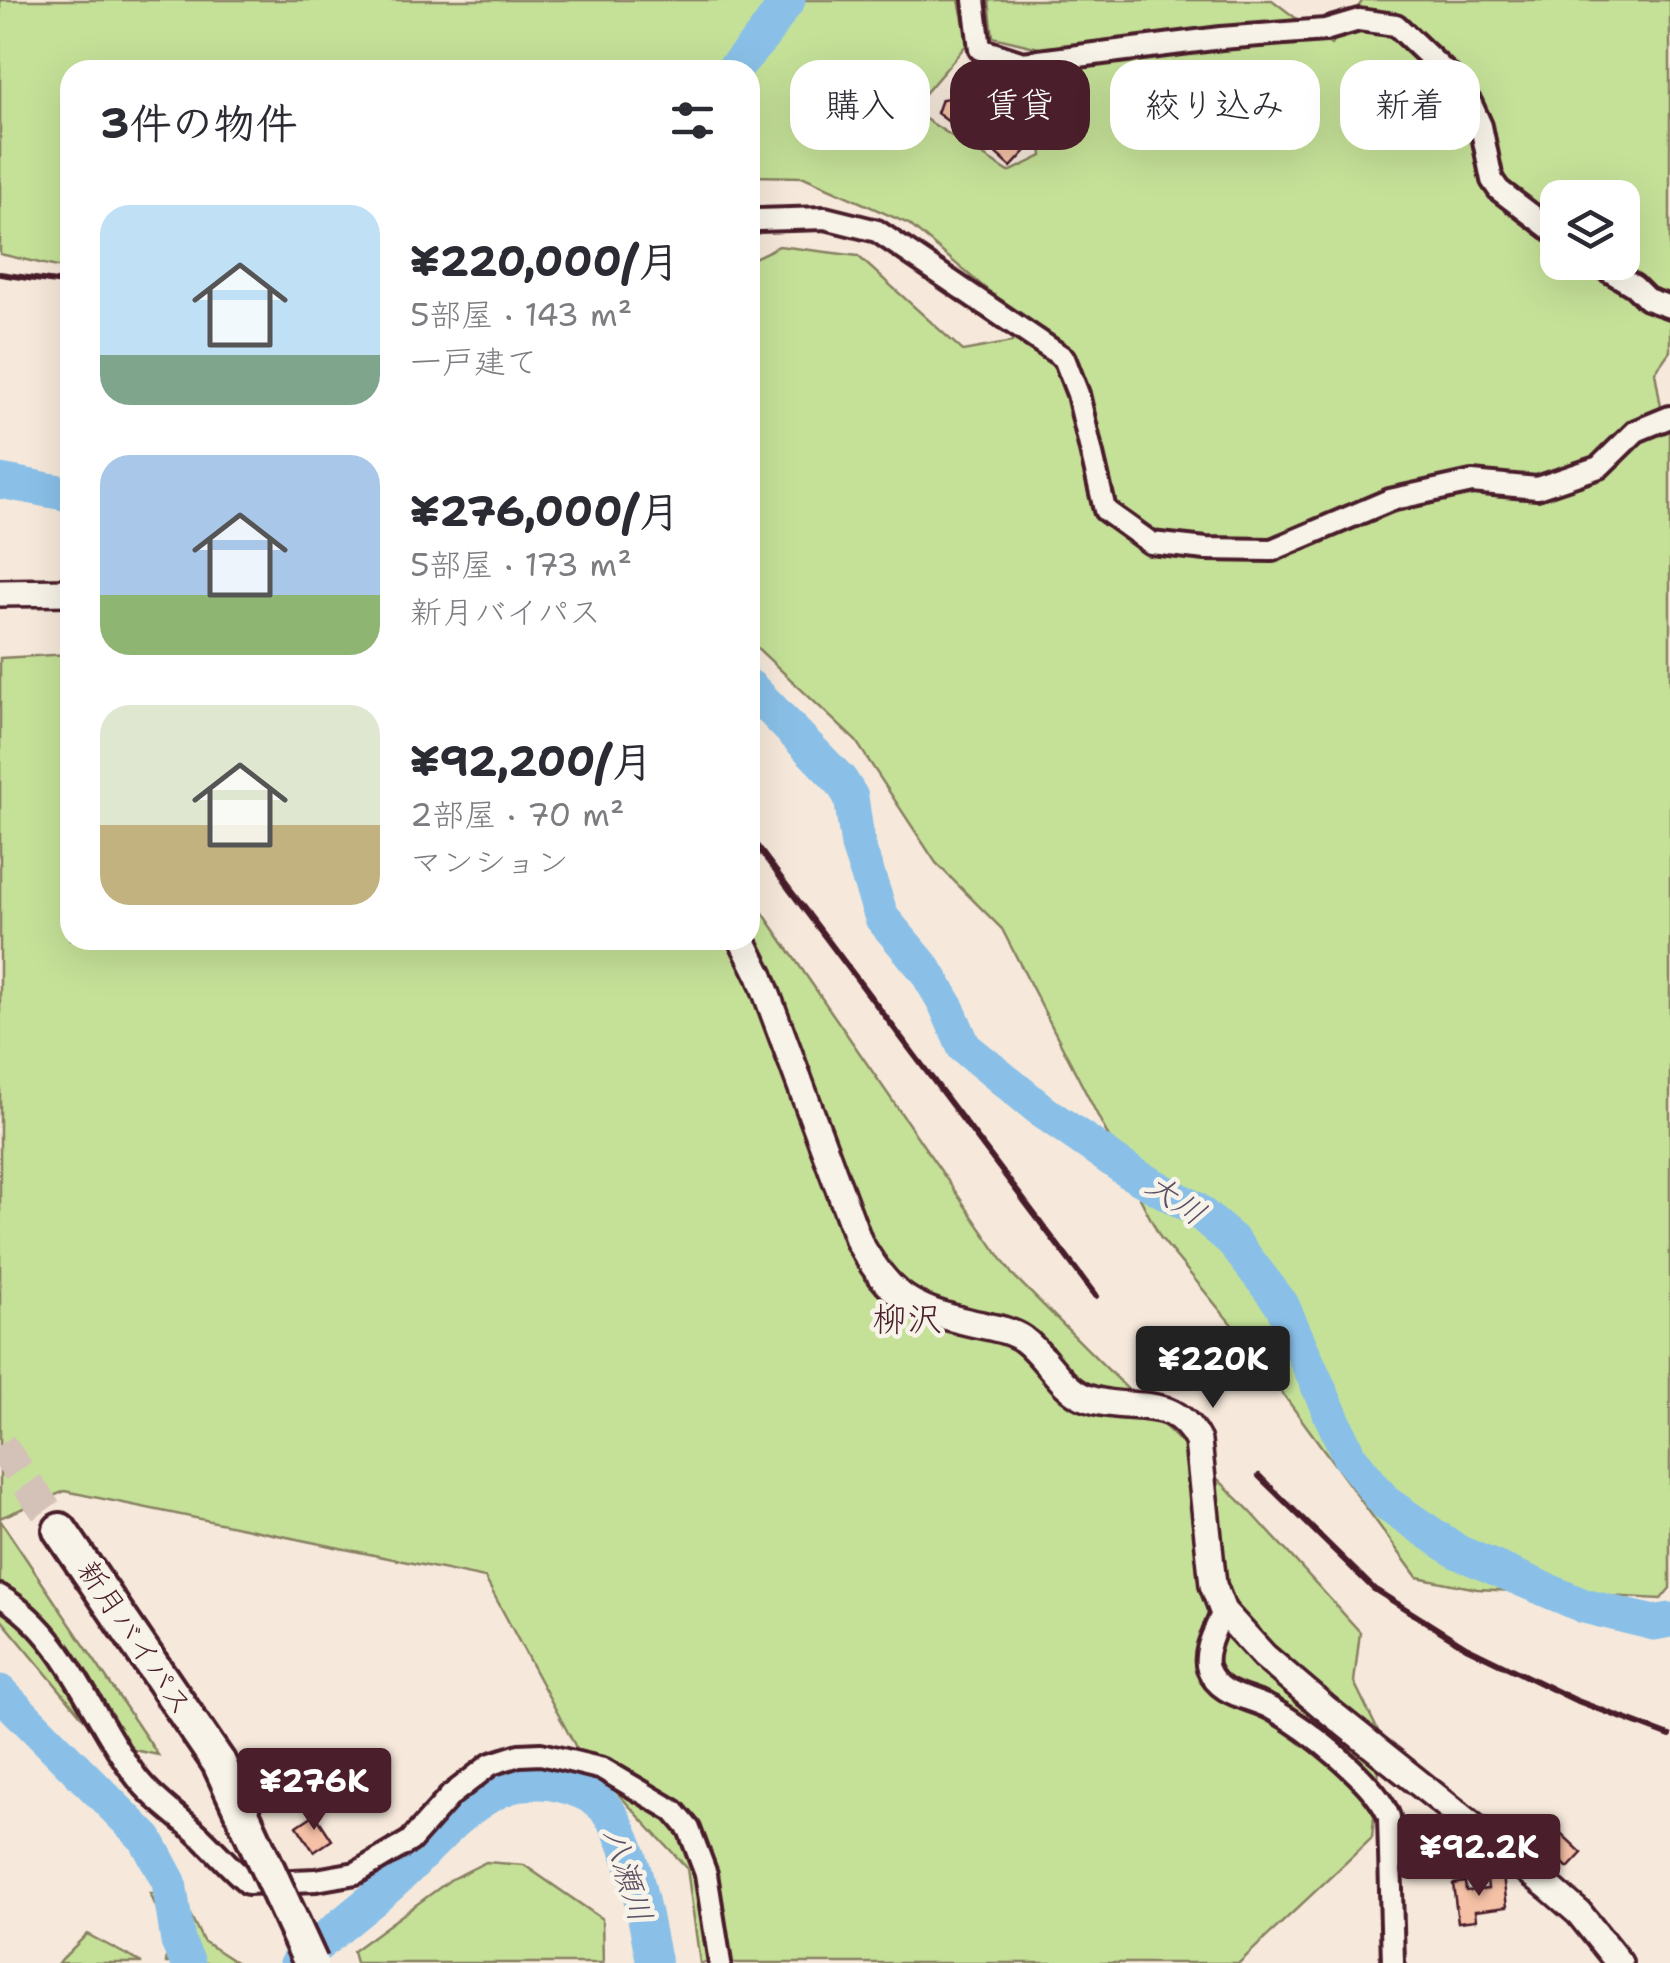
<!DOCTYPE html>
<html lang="ja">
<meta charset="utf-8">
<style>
body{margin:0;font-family:"Shantell Sans","Klee One",sans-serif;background:#f2f2f3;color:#2b2b33;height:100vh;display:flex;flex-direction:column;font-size:38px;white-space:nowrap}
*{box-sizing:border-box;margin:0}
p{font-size:32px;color:#7c7c81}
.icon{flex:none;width:55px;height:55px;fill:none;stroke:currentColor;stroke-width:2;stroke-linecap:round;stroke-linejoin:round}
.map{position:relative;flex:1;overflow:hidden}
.details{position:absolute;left:60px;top:60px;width:700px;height:890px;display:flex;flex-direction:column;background:#fff;border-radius:30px;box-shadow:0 10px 40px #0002}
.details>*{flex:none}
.top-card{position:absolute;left:790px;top:60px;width:730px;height:90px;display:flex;gap:20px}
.controls{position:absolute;left:1540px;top:180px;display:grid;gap:20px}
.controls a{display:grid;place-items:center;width:100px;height:100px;border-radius:20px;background:#fff;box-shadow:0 10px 40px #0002;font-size:50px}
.price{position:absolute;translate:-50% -85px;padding:0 22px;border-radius:10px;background:#4a1f2b;color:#fff;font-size:32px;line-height:65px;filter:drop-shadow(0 2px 5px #0008)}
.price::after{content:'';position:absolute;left:50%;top:60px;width:30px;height:22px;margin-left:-15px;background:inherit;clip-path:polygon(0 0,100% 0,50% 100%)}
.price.on{background:#222;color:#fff}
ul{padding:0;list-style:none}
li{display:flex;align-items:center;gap:30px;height:250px;padding:0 40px}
li span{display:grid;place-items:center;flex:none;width:280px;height:200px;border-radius:30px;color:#555}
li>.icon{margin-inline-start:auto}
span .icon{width:120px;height:120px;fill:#fffc;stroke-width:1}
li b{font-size:42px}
h2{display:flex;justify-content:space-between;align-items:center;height:120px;padding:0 40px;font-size:42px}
.chip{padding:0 35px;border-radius:30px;background:#fff;box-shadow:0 10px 40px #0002;font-size:35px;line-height:90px}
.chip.on{background:#4a1f2b;color:#fff}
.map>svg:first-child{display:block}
.green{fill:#c5e198;stroke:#888062;stroke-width:2.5;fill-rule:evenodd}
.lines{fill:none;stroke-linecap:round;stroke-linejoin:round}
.river{stroke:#8ac0e8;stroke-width:35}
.building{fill:#f4c0a6;stroke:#4a1f2b;stroke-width:2.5}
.trunk-tunnel{stroke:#d4c1b8;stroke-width:32;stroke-dasharray:32 16;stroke-linecap:butt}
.minor-casing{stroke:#4a1f2b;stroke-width:28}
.tertiary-casing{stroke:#4a1f2b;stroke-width:32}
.trunk-casing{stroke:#4a1f2b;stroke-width:40}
.minor{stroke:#f7f3e8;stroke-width:20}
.tertiary{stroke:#f7f3e8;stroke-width:25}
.trunk{stroke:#f7f3e8;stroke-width:32}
.rail{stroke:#4a1f2b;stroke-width:6}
.trunk-bridge-casing{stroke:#4a1f2b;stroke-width:40;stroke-linecap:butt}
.trunk-bridge{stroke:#f7f3e8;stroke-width:32}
.labels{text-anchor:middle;stroke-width:9;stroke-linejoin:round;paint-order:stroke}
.street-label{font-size:30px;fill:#4a1f2b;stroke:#f7f3e8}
.water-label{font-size:32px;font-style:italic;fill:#5d4f64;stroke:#f7f3e8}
.quarter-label{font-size:35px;fill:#4a1f2b;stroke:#f7f3e8}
</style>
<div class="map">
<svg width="1670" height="1963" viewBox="0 0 1670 1963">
<rect width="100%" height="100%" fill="#f6e9db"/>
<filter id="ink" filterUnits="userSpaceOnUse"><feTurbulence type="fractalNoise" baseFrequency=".01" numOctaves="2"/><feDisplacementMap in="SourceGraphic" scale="20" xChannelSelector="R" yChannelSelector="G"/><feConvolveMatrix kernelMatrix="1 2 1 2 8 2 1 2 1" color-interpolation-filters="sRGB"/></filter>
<g filter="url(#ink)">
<g class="green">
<path d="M0 0H959L968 43 911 110 1009 172 1042 156 1037 97 1039 48 993 37 989 0H1272L1331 45 1363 0H1670V351L1655 372 1663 419 1670 427V1588L1661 1599 1477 1589 1417 1577 1233 1326 1160 1237 1002 929 936 863 856 741 750 641V260L779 246 858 256 963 351 1012 342 1011 310 909 224 804 177 750 176V70H70V270L0 254ZM1558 198H1622V262H1558Z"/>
<path d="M70 654V940H750V894L1012 1274 1250 1511 1360 1632 1354 1682 1382 1739 1372 1838 1239 1963H700L687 1868 578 1751 485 1578 65 1491 0 1518V658Z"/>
<path d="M0 1520 158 1755 105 1744 0 1618Z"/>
<path d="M486 1862 524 1865 602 1919 603 1963H356L353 1951 450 1880Z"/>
<path d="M150 1893 180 1894 203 1941 237 1963H166L169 1936Z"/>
<path d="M87 1934 142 1963H58Z"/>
</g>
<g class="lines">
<g class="river">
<path d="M733 70 762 37 788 0"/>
<path d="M0 481 70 494"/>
<path d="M750 687 841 781 851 797 858 846 882 918 925 969 945 1003 964 1047 1045 1113 1131 1173 1194 1208 1232 1240 1282 1305 1349 1456 1386 1503 1458 1552 1584 1606 1654 1623 1670 1620"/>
<path d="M0 1692 146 1839 169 1882 178 1942 188 1963"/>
<path d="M297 1963C327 1935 360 1911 391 1884 438 1843 488 1765 561 1785 577 1789 596 1796 607 1810 635 1846 644 1918 654 1963"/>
</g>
</g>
<g class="building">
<path d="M967 92 990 115 969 137 937 113 942 99 955 97 959 100Z"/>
<path d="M1005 114 1015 122 1022 114 1034 126 1037 139 1011 167 981 140Z"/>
<path d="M315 1814 332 1840 314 1852 297 1826Z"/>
<path d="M1548 1821 1582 1853 1568 1868 1563 1863 1556 1870 1547 1862 1554 1855 1543 1848 1541 1850 1530 1840Z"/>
<path d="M1503 1876 1507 1907 1475 1911 1476 1920 1458 1922 1453 1884 1465 1882 1466 1891 1488 1889 1487 1879Z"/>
</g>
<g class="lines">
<path class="trunk-tunnel" d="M0 1445 60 1530"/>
<g class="minor-casing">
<g id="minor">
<path d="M974 0 980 49 1023 63 1221 38 1325 30 1359 20 1396 25 1455 81 1471 104 1481 126 1492 180 1499 190 1558 235"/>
<path d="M750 223 758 220 825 218 877 231 1064 358 1078 394 1105 510 1151 543 1206 549 1272 550 1390 500 1472 482 1537 488 1599 467 1636 431 1670 417"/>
<path d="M1594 262 1634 286 1647 299 1670 307"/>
<path d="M0 1596C68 1636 91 1718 137 1778 154 1800 179 1816 199 1835 216 1851 230 1868 248 1883L316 1880 356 1873 410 1841 451 1795 491 1764 519 1755 541 1754 603 1769 674 1811 689 1829 706 1874 720 1963"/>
<path d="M1223 1611C1217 1627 1202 1652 1208 1669 1219 1697 1251 1697 1272 1709 1306 1728 1375 1781 1389 1817L1393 1963"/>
</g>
</g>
<g class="tertiary-casing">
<g id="tertiary">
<path d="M0 593 70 592"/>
<path d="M742 940 760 976 859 1242C890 1297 912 1309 972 1323 989 1327 1008 1329 1023 1339 1045 1355 1059 1386 1084 1397 1129 1415 1172 1390 1198 1441L1213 1585 1223 1611 1264 1656 1325 1708 1549 1887 1579 1913 1619 1963"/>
</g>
</g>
<g class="trunk-casing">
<path id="trunk" d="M60 1530 219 1763"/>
</g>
<use href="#minor" class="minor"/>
<use href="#tertiary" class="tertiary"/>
<use href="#trunk" class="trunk"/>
<g class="rail">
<path d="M0 274 70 284"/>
<path d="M750 837 1096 1296"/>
<path d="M1259 1476 1374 1589 1466 1647 1575 1700 1670 1736"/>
</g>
<g class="trunk-bridge-casing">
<path id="trunk-bridge" d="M219 1763 311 1963"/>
</g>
<use href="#trunk-bridge" class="trunk-bridge"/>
</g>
</g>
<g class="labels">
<g class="street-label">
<text transform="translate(135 1638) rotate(56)" y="10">新月バイパス</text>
</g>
<g class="water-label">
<text transform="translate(1176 1199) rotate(35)" y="11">大川</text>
<text transform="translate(628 1875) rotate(73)" y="11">八瀬川</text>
</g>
<g class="quarter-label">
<text x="907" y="1331">柳沢</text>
</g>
</g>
</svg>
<div class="controls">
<a><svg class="icon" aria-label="layers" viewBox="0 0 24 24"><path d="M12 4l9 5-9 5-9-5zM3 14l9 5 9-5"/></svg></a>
</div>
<b class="price on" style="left:1213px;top:1411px">¥220K</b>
<b class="price" style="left:314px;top:1833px">¥276K</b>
<b class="price" style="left:1479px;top:1899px">¥92.2K</b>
<div class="top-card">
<a class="chip">購入</a>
<a class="chip on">賃貸</a>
<a class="chip">絞り込み</a>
<a class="chip">新着</a>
</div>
<section class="details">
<h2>3件の物件<svg class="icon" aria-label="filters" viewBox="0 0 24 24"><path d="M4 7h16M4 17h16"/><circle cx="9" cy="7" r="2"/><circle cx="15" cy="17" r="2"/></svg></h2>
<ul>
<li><span style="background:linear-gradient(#bfe0f5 75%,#7fa58c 0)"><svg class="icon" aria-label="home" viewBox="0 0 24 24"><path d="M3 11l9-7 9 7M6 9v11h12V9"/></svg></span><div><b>¥220,000/月</b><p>5部屋 · 143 m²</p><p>一戸建て</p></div></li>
<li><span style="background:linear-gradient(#a9c7e8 70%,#8fb573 0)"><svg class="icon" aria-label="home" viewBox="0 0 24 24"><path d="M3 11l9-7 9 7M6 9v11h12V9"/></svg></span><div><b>¥276,000/月</b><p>5部屋 · 173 m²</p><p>新月バイパス</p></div></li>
<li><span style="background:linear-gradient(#dfe7d0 60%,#c2b280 0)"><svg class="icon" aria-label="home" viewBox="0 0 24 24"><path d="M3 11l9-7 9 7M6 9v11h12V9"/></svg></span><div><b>¥92,200/月</b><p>2部屋 · 70 m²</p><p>マンション</p></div></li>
</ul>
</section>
</div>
